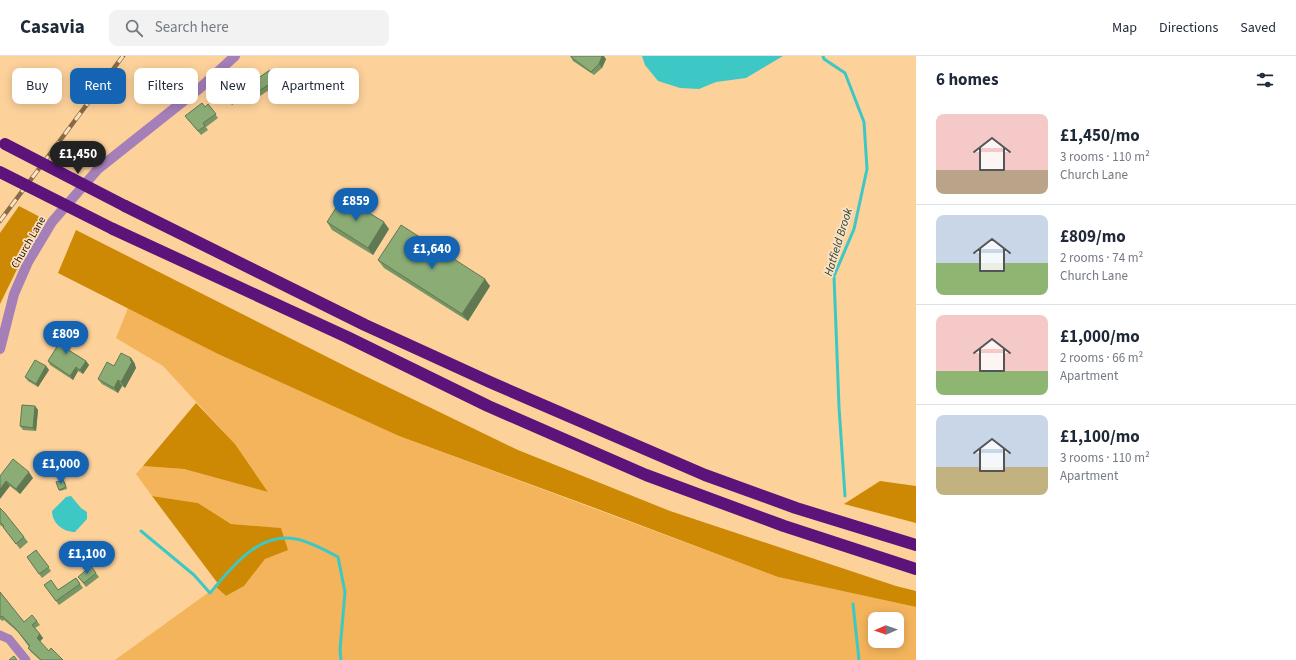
<!DOCTYPE html>
<meta charset="utf-8">
<style>
body{margin:0;font-family:"Source Sans 3",sans-serif;background:#f2f2f3;color:#1f2937;height:100vh;display:flex;flex-direction:column;font-size:15px;white-space:nowrap}
*{box-sizing:border-box;margin:0}
p{font-size:13px;color:#747a83}
.icon{flex:none;width:22px;height:22px;fill:none;stroke:currentColor;stroke-width:2;stroke-linecap:round;stroke-linejoin:round}
.map{position:relative;flex:1;overflow:hidden}
.sheet{display:flex;flex-direction:column;background:#fff;width:380px}
.sheet>*{flex:none}
.top-card{position:absolute;left:12px;top:12px;width:380px;height:36px;display:flex;gap:8px}
.needle{width:26px;rotate:268deg}
.buttons{position:absolute;left:868px;top:556px;display:grid;gap:8px}
.buttons a{display:grid;place-items:center;width:36px;height:36px;border-radius:8px;background:#fff;box-shadow:0 2px 10px #0003;font-size:20px}
.price{position:absolute;translate:-50% -34px;padding:0 9px;border-radius:14px;background:#1464b3;color:#fff;font-size:13px;line-height:26px;filter:drop-shadow(0 1px 2px #0008)}
.price::after{content:'';position:absolute;left:50%;top:24px;width:12px;height:9px;margin-left:-6px;background:inherit;clip-path:polygon(0 0,100% 0,50% 100%)}
.price.active{background:#222;color:#fff}
ul{padding:0;list-style:none}
li{display:flex;align-items:center;gap:12px;height:100px;padding:0 20px}
li+li{border-top:1px solid #e0e1e3}
li span{display:grid;place-items:center;flex:none;width:112px;height:80px;border-radius:8px;color:#555}
li>.icon{margin-inline-start:auto}
span .icon{width:48px;height:48px;fill:#fffc;stroke-width:1}
li b{font-size:17px}
h2{display:flex;justify-content:space-between;align-items:center;height:48px;padding:0 20px;font-size:17px}
.chip{padding:0 14px;border-radius:8px;background:#fff;box-shadow:0 2px 10px #0003;font-size:14px;line-height:36px}
.chip.active{background:#1464b3;color:#fff}
header{display:flex;align-items:center;gap:24px;box-sizing:border-box;height:56px;padding:0 20px;background:#fff;border-bottom:1px solid #e0e1e3}
header strong{font-size:19px}
nav{display:flex;gap:22px;margin-inline-start:auto;font-size:14px}
.search{width:280px;height:36px;background:#f2f2f3;display:flex;align-items:center;gap:10px;box-sizing:border-box;padding:0 14px;border-radius:8px;color:#747a83;font-size:15px}
main{display:flex;flex:1;min-height:0}
.map>svg:first-child{display:block}
.green{fill:#f4b45c;fill-rule:evenodd}
.forest{fill:#cd8804}
.water{fill:#3dc8c5}
.lines{fill:none;stroke-linecap:round;stroke-linejoin:round}
.stream{stroke:#3dc8c5;stroke-width:3}
.minor{stroke:#a47fb8;stroke-width:9}
.tertiary{stroke:#a47fb8;stroke-width:10}
.motorway{stroke:#5c137a;stroke-width:12}
.rail-casing{stroke:#876a47;stroke-width:4.5}
.rail{stroke:#fde2c1;stroke-width:3;stroke-dasharray:9;stroke-linecap:butt}
.motorway-bridge{stroke:#5c137a;stroke-width:12}
.wall{fill:#789565}
.shaded-wall{fill:#617952}
.building{fill:#8bad75;stroke:#617952}
.labels{text-anchor:middle;stroke-width:3.5;stroke-linejoin:round;paint-order:stroke}
.street-label{font-size:11px;fill:#231300;stroke:#fde2c1}
.water-label{font-size:12px;font-style:italic;fill:#254241;stroke:#fde2c1}
</style>
<header>
<strong>Casavia</strong>
<div class="search"><svg class="icon" aria-label="search" viewBox="0 0 24 24"><circle cx="10" cy="10" r="6"/><path d="M15 15l6 6"/></svg>Search here</div>
<nav><a>Map</a><a>Directions</a><a>Saved</a></nav>
</header>
<main>
<div class="map">
<svg width="916" height="604" viewBox="0 0 916 604">
<rect width="100%" height="100%" fill="#fdd19a"/>
<path class="green" d="M128 252 218 298 399 380 778 521 916 551V604H115L216 531 226 540 244 530 265 503 280 472 231 468 198 447 152 440 136 418 143 410 184 413 268 436 235 388 163 310 116 282ZM875 563H897V585H875Z"/>
<g class="forest">
<path d="M19 150 42 162 0 248V177Z"/>
<path d="M76 174 359 317 518 394 670 455 896 530 916 535V551L778 521 595 452 399 380 218 298 58 217Z"/>
<path d="M196 347 235 388 268 436 184 413 143 410Z"/>
<path d="M880 425 916 430V467L844 448Z"/>
<path d="M152 440 198 447 231 468 281 472 288 494 265 503 244 530 226 540 216 531 219 529Z"/>
</g>
<g class="water">
<path d="M642 0H783L746 22 716 26 699 33 680 32 658 25 645 9Z"/>
<path d="M71 440 81 452 87 456V463L75 476C63 476 52 467 52 455L66 441Z"/>
</g>
<g class="lines">
<g class="stream">
<path d="M823 0 824 3 845 17 864 66 867 113 854 173 834 220 839 351 845 440"/>
<path d="M141 475 194 519 210 537C231 512 259 475 296 483 311 486 325 494 338 501L345 536 340 594 341 604"/>
<path d="M853 548 859 604"/>
</g>
<path class="minor" d="M0 579 9 583 26 604"/>
<path class="tertiary" d="M0 293 14 238 28 206 52 166 98 113 200 32 235 0"/>
<g class="motorway">
<path d="M125 150 365 269 492 327 705 419 796 452 916 489"/>
<path d="M113 173 347 281 488 350 646 419 784 470 916 513"/>
</g>
<g class="rail-casing">
<path id="rail" d="M0 165 123 0"/>
</g>
<use href="#rail" class="rail"/>
<g class="motorway-bridge">
<path d="M5 88 125 150"/>
<path d="M0 116 113 173"/>
</g>
</g>
<g class="wall">
<path d="M571 1 606 3 602 12 594 19 573 5Z"/>
<path d="M270 14 280 29 274 34 272 32 260 40 251 27Z"/>
<path d="M235 23 246 40 232 49 228 44 224 47 216 36Z"/>
<path d="M208 48 218 62 206 71 208 74 201 79 185 60 205 51Z"/>
<path d="M327 166 389 173 373 199 332 174Z"/>
<path d="M378 204 490 230 468 265 384 212Z"/>
<path d="M79 278 69 294 86 305 89 309 83 318 78 315 73 324 50 309 48 305Z"/>
<path d="M131 302 135 308V309L136 312 125 332 122 330 118 337 102 328 98 323 114 310Z"/>
<path d="M46 310 49 314 38 331 28 325 25 321Z"/>
<path d="M35 350 38 354 36 375 23 374 20 370Z"/>
<path d="M0 420 33 422 20 438 10 430Z"/>
<path d="M63 424 65 426 67 433 60 435 59 434Z"/>
<path d="M0 452 24 481 28 486 20 493 3 471 0 469Z"/>
<path d="M36 494 51 515 42 522 27 501Z"/>
<path d="M96 517 99 521 86 531 78 521Z"/>
<path d="M76 522 83 532 59 549 44 529 58 534Z"/>
<path d="M0 536 24 566 37 565 40 569 35 572 43 582 40 586 49 595 63 604H40L31 596 28 592 29 591 18 576 4 564 2 565 0 563Z"/>
</g>
<g class="shaded-wall">
<path d="M602 0H604L606 3 602 12 599 8Z"/>
<path d="M384 166 389 173 373 199 368 192Z"/>
<path d="M485 223 490 230 468 265 462 258Z"/>
<path d="M77 274 79 278 68 296 65 292Z"/>
<path d="M131 302 135 308V309L136 312 125 332 121 326Z"/>
<path d="M86 305 89 309 83 318 80 314Z"/>
<path d="M46 310 49 314 38 331 36 328Z"/>
<path d="M76 311 78 315 73 324 70 320Z"/>
<path d="M118 324 122 330 118 337 114 332Z"/>
<path d="M35 350 38 354 36 375 33 372Z"/>
<path d="M29 416 33 422 20 438 16 433Z"/>
<path d="M6 425 10 430 0 443V433Z"/>
<path d="M40 578 43 582 39 586 37 582Z"/>
</g>
<g class="building">
<path d="M571 0H602L599 8 591 16 571 1Z"/>
<path d="M270 14 278 25 271 30 270 28 257 36 251 27Z"/>
<path d="M235 23 244 36 229 45 225 40 221 43 216 36Z"/>
<path d="M202 47 205 51 208 48 216 58 203 67 205 70 198 75 185 60Z"/>
<path d="M343 141 384 166 368 192 327 166Z"/>
<path d="M401 169 485 223 462 258 378 204Z"/>
<path d="M70 270 77 274 65 292 86 305 80 314 76 311 70 320 48 305Z"/>
<path d="M121 297 131 302 130 304 132 306 121 326 118 324 114 332 98 323 107 306 114 310Z"/>
<path d="M35 304 46 310 36 328 25 321Z"/>
<path d="M22 349 35 350 33 372 20 370Z"/>
<path d="M13 403 29 416 16 433 6 425 0 433V420Z"/>
<path d="M63 424 66 431 59 434 56 426Z"/>
<path d="M0 452 4 456 24 481 16 488 3 471 4 470 0 466Z"/>
<path d="M36 494 49 511 39 518 27 501Z"/>
<path d="M91 510 96 517 84 527 78 521Z"/>
<path d="M76 522 80 528 56 545 44 529 51 524 58 534Z"/>
<path d="M0 536 24 566 32 559 37 565 32 569 40 578 37 582 49 595 51 592 63 604H41L28 592 30 590 15 572 2 560 0 561Z"/>
<path d="M14 600 17 604H9Z"/>
</g>
<g class="labels">
<g class="street-label">
<text transform="translate(28 186) rotate(-60)" y="4">Church Lane</text>
</g>
<g class="water-label">
<text transform="translate(838 186) rotate(-73)" y="4">Hatfield Brook</text>
</g>
</g>
</svg>
<div class="buttons">
<a><svg class="needle" viewBox="-14 -14 28 28"><path d="M0-13l5 13h-10z" fill="#e53935"/><path d="M0 13l5-13h-10z" fill="#747a83"/></svg></a>
</div>
<b class="price active" style="left:78px;top:119px">£1,450</b>
<b class="price" style="left:356px;top:166px">£859</b>
<b class="price" style="left:432px;top:214px">£1,640</b>
<b class="price" style="left:66px;top:299px">£809</b>
<b class="price" style="left:61px;top:429px">£1,000</b>
<b class="price" style="left:87px;top:519px">£1,100</b>
<div class="top-card">
<a class="chip">Buy</a>
<a class="chip active">Rent</a>
<a class="chip">Filters</a>
<a class="chip">New</a>
<a class="chip">Apartment</a>
</div>
</div>
<section class="sheet">
<h2>6 homes<svg class="icon" aria-label="filters" viewBox="0 0 24 24"><path d="M4 7h16M4 17h16"/><circle cx="9" cy="7" r="2"/><circle cx="15" cy="17" r="2"/></svg></h2>
<ul>
<li><span style="background:linear-gradient(#f6c9c9 70%,#b9a48a 0)"><svg class="icon" aria-label="home" viewBox="0 0 24 24"><path d="M3 11l9-7 9 7M6 9v11h12V9"/></svg></span><div><b>£1,450/mo</b><p>3 rooms · 110 m²</p><p>Church Lane</p></div></li>
<li><span style="background:linear-gradient(#c9d6e8 60%,#8fb573 0)"><svg class="icon" aria-label="home" viewBox="0 0 24 24"><path d="M3 11l9-7 9 7M6 9v11h12V9"/></svg></span><div><b>£809/mo</b><p>2 rooms · 74 m²</p><p>Church Lane</p></div></li>
<li><span style="background:linear-gradient(#f6c9c9 70%,#8fb573 0)"><svg class="icon" aria-label="home" viewBox="0 0 24 24"><path d="M3 11l9-7 9 7M6 9v11h12V9"/></svg></span><div><b>£1,000/mo</b><p>2 rooms · 66 m²</p><p>Apartment</p></div></li>
<li><span style="background:linear-gradient(#c9d6e8 65%,#c2b280 0)"><svg class="icon" aria-label="home" viewBox="0 0 24 24"><path d="M3 11l9-7 9 7M6 9v11h12V9"/></svg></span><div><b>£1,100/mo</b><p>3 rooms · 110 m²</p><p>Apartment</p></div></li>
</ul>
</section>
</main>
